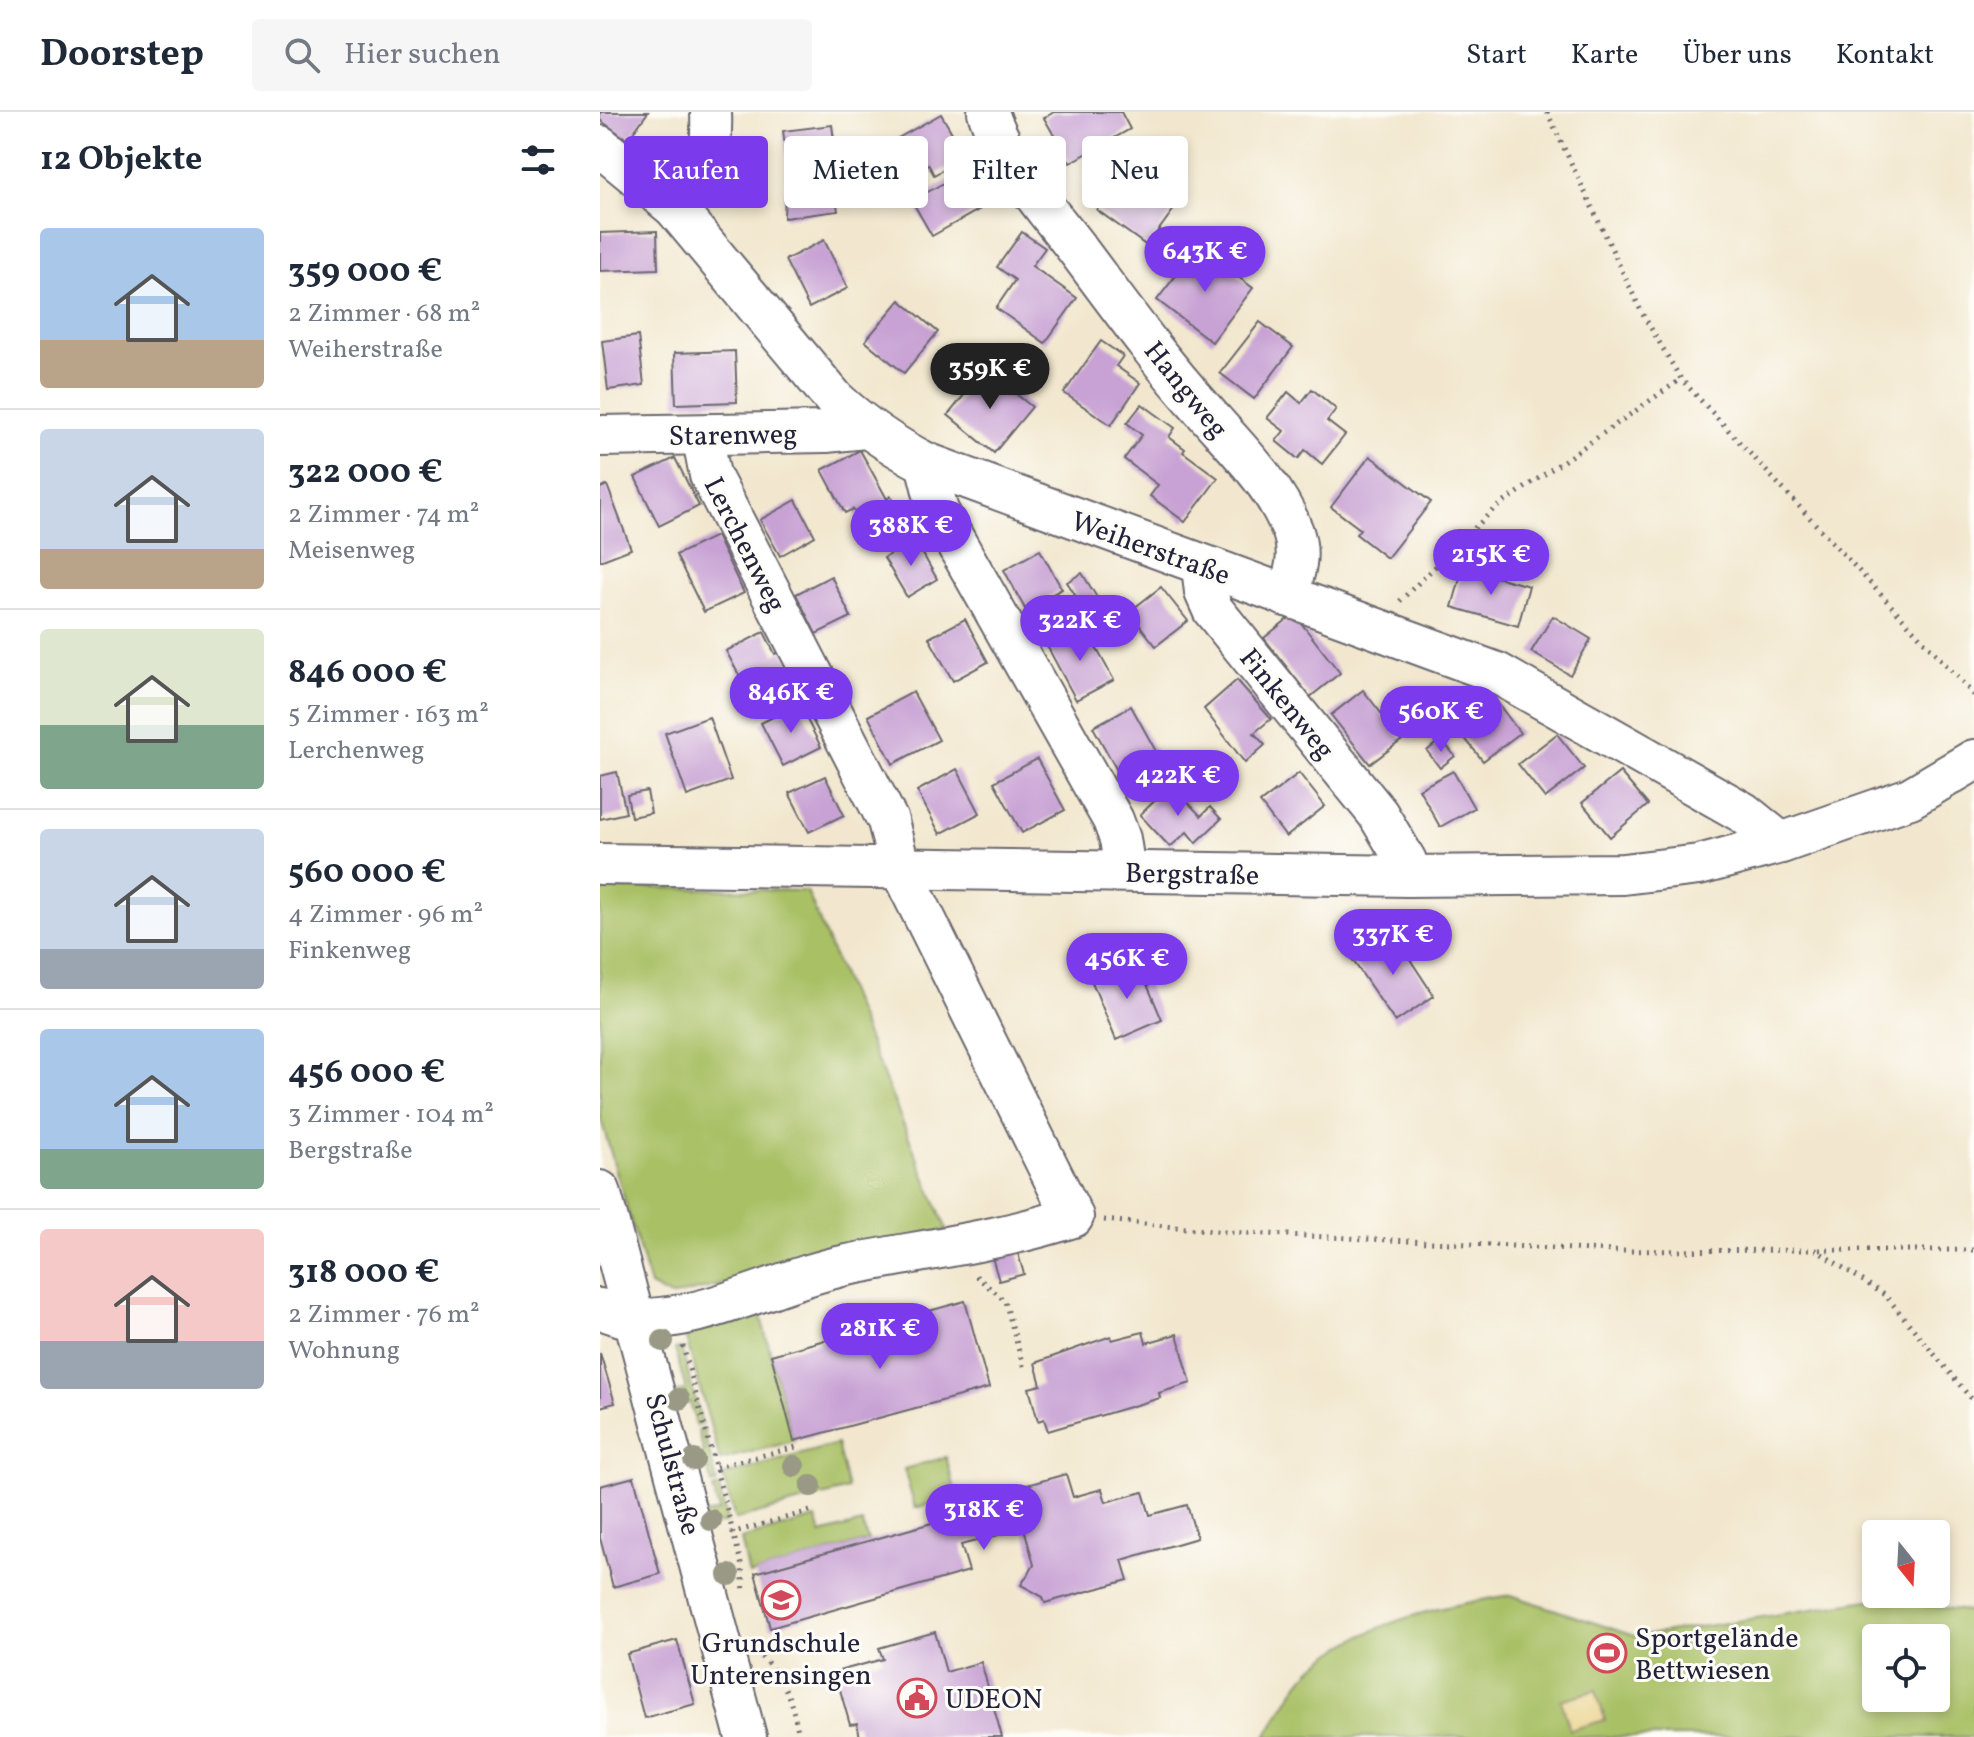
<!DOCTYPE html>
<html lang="de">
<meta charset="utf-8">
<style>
body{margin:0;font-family:Vollkorn,serif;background:#f6f6f7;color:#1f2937;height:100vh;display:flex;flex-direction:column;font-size:30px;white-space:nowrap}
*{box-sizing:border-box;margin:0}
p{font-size:26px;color:#747a83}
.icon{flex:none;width:44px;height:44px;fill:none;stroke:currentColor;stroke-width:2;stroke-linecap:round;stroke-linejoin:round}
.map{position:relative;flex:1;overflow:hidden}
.side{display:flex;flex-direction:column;background:#fff;width:600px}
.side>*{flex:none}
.top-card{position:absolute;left:24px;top:24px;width:760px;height:72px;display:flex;gap:16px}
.needle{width:52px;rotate:162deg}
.tools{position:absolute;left:1262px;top:1408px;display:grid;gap:16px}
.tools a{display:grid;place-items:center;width:88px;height:88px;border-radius:8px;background:#fff;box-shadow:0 4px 12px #0003;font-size:40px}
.price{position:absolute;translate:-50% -68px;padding:0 18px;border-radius:28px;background:#7c3aed;color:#fff;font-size:26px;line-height:52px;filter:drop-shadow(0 2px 4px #0008)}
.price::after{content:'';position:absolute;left:50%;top:48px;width:24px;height:18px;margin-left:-12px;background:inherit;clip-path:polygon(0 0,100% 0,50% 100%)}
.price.current{background:#222;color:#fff}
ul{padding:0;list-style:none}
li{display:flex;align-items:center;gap:24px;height:200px;padding:0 40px}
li+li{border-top:2px solid #e0e1e3}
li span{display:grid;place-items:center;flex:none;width:224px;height:160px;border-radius:8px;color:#555}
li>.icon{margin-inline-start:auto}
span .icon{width:96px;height:96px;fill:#fffc;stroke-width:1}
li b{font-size:34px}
h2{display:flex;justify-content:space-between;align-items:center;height:96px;padding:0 40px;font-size:34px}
.tag{padding:0 28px;border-radius:8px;background:#fff;box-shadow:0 4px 12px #0003;font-size:28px;line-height:72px}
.tag.current{background:#7c3aed;color:#fff}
header{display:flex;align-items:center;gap:48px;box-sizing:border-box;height:112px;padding:0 40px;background:#fff;border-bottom:2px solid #e0e1e3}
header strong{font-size:38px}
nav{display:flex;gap:44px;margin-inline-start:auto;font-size:28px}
.search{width:560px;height:72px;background:#f6f6f7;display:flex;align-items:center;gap:20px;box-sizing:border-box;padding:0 28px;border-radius:8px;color:#747a83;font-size:30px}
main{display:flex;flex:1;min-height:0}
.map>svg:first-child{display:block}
.green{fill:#a9c065;stroke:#667150;stroke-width:2;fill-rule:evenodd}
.sand{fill:#eeda9e;stroke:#887e6c;stroke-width:2}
.building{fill:#c8a2d4}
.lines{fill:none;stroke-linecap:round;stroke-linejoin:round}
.minor-casing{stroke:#6b676e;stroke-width:44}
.path{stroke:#6b676e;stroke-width:5;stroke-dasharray:2 6;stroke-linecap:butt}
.minor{stroke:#fff;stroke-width:40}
.tree{fill:#999985}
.labels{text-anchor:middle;stroke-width:6;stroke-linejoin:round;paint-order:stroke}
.street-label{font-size:28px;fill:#22223b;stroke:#fdfcf7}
.poi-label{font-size:28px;fill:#22223b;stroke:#fdfcf7;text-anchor:start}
</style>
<header>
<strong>Doorstep</strong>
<div class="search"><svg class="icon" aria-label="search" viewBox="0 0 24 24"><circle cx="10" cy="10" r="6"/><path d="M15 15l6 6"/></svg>Hier suchen</div>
<nav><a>Start</a><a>Karte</a><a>Über uns</a><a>Kontakt</a></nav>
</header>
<main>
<section class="side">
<h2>12 Objekte<svg class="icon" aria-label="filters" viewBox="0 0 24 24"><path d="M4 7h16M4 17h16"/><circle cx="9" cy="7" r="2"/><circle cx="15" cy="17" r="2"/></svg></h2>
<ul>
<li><span style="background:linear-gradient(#a9c7e8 70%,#b9a48a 0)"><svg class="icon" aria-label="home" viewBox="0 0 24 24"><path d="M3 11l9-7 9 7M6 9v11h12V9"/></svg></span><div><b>359 000 €</b><p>2 Zimmer · 68 m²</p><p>Weiherstraße</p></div></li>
<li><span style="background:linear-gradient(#c9d6e8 75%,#b9a48a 0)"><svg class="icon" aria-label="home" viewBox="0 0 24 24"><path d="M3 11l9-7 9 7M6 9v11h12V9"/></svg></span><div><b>322 000 €</b><p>2 Zimmer · 74 m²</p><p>Meisenweg</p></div></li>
<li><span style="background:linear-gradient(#dfe7d0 60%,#7fa58c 0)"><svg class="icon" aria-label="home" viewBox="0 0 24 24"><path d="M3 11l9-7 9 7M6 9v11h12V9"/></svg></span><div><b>846 000 €</b><p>5 Zimmer · 163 m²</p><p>Lerchenweg</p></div></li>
<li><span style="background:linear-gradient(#c9d6e8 75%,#9aa5b1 0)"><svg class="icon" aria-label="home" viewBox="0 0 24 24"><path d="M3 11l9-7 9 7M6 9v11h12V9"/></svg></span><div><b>560 000 €</b><p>4 Zimmer · 96 m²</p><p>Finkenweg</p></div></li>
<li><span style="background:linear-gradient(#a9c7e8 75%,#7fa58c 0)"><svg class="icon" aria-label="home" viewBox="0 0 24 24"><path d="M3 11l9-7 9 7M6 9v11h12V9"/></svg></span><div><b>456 000 €</b><p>3 Zimmer · 104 m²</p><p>Bergstraße</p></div></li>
<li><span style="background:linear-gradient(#f6c9c9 70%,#9aa5b1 0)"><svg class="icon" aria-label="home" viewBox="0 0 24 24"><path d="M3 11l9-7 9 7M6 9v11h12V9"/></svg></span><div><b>318 000 €</b><p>2 Zimmer · 76 m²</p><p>Wohnung</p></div></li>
</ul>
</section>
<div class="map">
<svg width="1374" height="1625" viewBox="0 0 1374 1625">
<rect width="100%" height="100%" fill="#fdfcf7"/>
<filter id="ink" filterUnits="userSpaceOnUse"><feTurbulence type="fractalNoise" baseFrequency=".0125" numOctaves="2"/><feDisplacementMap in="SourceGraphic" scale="16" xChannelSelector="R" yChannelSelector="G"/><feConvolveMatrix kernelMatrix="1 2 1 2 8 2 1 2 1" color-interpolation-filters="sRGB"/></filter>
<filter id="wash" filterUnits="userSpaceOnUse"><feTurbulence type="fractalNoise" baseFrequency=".006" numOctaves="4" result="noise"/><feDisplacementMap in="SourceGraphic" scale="32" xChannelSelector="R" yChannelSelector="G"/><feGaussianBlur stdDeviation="1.8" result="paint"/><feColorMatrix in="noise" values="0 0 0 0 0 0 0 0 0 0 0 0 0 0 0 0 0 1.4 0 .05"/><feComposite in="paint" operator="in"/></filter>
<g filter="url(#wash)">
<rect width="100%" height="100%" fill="#f2e7ce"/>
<g class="green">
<path d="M0 775 207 779 347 1118 70 1185 50 1174 0 1004Z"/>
<path d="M158 1194 194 1329 120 1348 82 1212Z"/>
<path d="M81 1236 102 1312 96 1314 90 1290 68 1296 65 1284 86 1278 75 1237Z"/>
<path d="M103 1317 117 1370 112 1372 105 1349 84 1355 82 1347 104 1341 98 1319Z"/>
<path d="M237 1332 248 1377 135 1408 123 1364Z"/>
<path d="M346 1345 357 1385 315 1396 304 1357Z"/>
<path d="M119 1375 127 1410 101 1417 98 1405 119 1399 113 1377Z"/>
<path d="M216 1406 221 1422 262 1411 268 1429 149 1463 141 1427Z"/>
<path d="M911 1483 1037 1525 1275 1487 1374 1500V1625H665C680 1603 695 1571 715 1554 770 1508 842 1494 911 1483ZM1276 1526H1336V1586H1276Z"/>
</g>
<path class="sand" d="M996 1578 1005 1608 970 1618 961 1588Z"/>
<g id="blocks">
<g class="building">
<path d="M0 0H48L28 28 0 8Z"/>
<path d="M454 0H521L530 17 470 51 444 6Z"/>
<path d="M341 2 366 45 374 40 389 65 368 76 380 97 332 124 312 89 354 65 348 55 334 63 328 52 296 71 277 38Z"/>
<path d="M232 13 240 73 234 74 238 99 184 106 185 81 191 80 183 19Z"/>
<path d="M532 49 582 86 547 134 497 98Z"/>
<path d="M57 119 58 157 0 159V121Z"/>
<path d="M422 120 445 136 432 154 477 186 445 231 396 196 415 168 397 155Z"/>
<path d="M224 128 248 176 209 196 185 148Z"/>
<path d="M598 135 653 176 612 230 557 188Z"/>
<path d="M300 188 338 220 304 261 265 229Z"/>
<path d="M660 210 693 235 654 287 620 261Z"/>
<path d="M38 224 44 273 8 278 2 229Z"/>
<path d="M501 229 523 244 516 254 540 271 511 313 464 281Z"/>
<path d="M135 239 137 290 76 292 74 241Z"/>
<path d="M385 257 432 295 394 341 348 303Z"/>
<path d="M712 277 736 297 727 309 745 323 722 352 705 338 698 347 676 329 684 319 667 306 688 280 701 291Z"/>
<path d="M542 292 575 316 569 325 585 337 583 340 618 366 585 410 550 384 558 373 524 347 542 323 527 311Z"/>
<path d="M260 338 287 387 291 384 307 413 285 424 271 399 258 406 253 397 245 401 222 358Z"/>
<path d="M770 344 831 390 787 446 756 422 760 417 731 395Z"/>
<path d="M75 346 99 394 59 414 35 365Z"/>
<path d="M7 373 31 437 0 449V376Z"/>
<path d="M196 388 215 424 180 444 160 408Z"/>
<path d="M116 424 144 481 104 500 76 443Z"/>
<path d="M315 428 337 467 307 485 284 446Z"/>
<path d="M440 438 462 477 425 497 404 458Z"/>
<path d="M863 456 929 474 918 514 852 495Z"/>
<path d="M482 461 504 497 489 505 467 470Z"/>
<path d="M231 464 251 505 216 522 196 482Z"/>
<path d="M561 475 588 509 556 534 529 500Z"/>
<path d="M694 502 740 561 710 585 664 526Z"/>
<path d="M953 504 991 527 970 563 931 540Z"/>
<path d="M365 507 388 550 353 569 329 526Z"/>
<path d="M484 514 514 568 476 588 447 534Z"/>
<path d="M164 520 175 542 183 538 200 570 175 583 167 568 147 578 126 539Z"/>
<path d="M637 568 671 607 654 621 665 633 645 651 604 597Z"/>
<path d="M763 578 802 628 770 652 731 603Z"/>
<path d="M313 580 339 628 293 652 268 604Z"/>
<path d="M894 586 920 621 883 649 856 615Z"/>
<path d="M199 592 221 635 183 654 161 611Z"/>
<path d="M531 594 563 652 525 673 493 615Z"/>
<path d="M109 605 131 668 87 684 65 621Z"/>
<path d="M957 622 984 656 945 686 918 652Z"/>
<path d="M841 627 855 644 840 656 827 639Z"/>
<path d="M437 647 465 698 422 721 394 670Z"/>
<path d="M357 657 380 701 340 722 317 679Z"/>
<path d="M853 659 874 696 840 715 819 677Z"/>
<path d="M17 660 26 701 0 707V664Z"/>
<path d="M1020 660 1048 693 1010 725 982 691Z"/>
<path d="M699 661 725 694 686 725 660 691Z"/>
<path d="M225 664 244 703 209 720 189 681Z"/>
<path d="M571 673 601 704 610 695 621 707 596 731 587 720 570 735 540 703Z"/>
<path d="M47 679 51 701 31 705 27 683Z"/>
<path d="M792 820 834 884 795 910 752 847Z"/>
<path d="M538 851 562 908 516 928 492 870Z"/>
<path d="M417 1138 424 1162 399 1169 392 1145Z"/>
<path d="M365 1189 389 1276 194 1329 171 1243Z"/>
<path d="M543 1220 546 1231 577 1222 591 1271 559 1281 560 1286 448 1319 444 1307 438 1309 429 1276 441 1273 435 1251 511 1224 512 1228Z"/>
<path d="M0 1241 15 1291 0 1295Z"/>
<path d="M466 1362 473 1385 502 1377 506 1390 543 1380 550 1403 587 1393 597 1426 522 1448 528 1468 445 1491 443 1485 421 1473 434 1453 424 1416 361 1433 369 1459 170 1516 155 1461 353 1405 357 1421 420 1404 413 1377Z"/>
<path d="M34 1365 60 1462 13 1475 0 1426V1374Z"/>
<path d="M335 1520 346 1560 381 1550 402 1625H260L257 1612 250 1613 235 1560 283 1547 279 1536Z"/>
<path d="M77 1528 95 1592 44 1606 27 1542Z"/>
</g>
</g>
</g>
<g filter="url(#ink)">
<use href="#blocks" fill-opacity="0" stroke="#6b676e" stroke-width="2"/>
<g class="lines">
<g class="minor-casing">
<g id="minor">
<path d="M388 0C405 53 447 97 480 141 519 193 557 246 600 294 633 333 675 371 693 420 701 443 695 463 686 484"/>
<path d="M0 34 74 95 235 288C263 314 291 333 326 351L897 561 1144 701 1181 731"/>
<path d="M74 95C105 56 113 51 111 0"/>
<path d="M0 324 226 320 265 316"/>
<path d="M326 351 338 399 513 708 520 727 525 759"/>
<path d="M602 454 605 480 613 498 778 702 806 749 808 764"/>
<path d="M0 752 808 764 1023 762 1099 753 1181 731 1310 686 1374 648"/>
<path d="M0 1079 146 1625"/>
<path d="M0 1197C11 1200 24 1206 35 1207 108 1209 177 1167 247 1153 323 1138 399 1129 473 1105L299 754 288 709 110 363 102 323"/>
</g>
</g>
<g class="path">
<path d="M947 0 1042 201 1081 267 1374 583"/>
<path d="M800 489 893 398 1081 267"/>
<path d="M504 1108 626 1120 1013 1139 1216 1138 1286 1184 1374 1290"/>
<path d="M1219 1138H1374"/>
<path d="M376 1164 405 1189 424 1257"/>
<path d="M83 1234 142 1454 144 1480"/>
<path d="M116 1355 196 1335"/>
<path d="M131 1421 214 1398"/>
<path d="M161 1545C185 1564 194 1596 199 1625"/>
</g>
<use href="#minor" class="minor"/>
</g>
<g class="tree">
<circle cx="63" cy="1229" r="11"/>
<circle cx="79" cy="1287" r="11"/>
<circle cx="94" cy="1348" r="11"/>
<circle cx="194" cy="1354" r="11"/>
<circle cx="211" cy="1374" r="11"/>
<circle cx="111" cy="1408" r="11"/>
<circle cx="129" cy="1463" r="11"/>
</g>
</g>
<defs>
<g id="school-ring" transform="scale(2)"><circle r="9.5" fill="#fdfcf7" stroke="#d1495b" stroke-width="1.5"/><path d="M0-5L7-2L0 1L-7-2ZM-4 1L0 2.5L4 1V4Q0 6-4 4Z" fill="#d1495b"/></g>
<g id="stadium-ring" transform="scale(2)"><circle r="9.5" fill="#fdfcf7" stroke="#d1495b" stroke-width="1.5"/><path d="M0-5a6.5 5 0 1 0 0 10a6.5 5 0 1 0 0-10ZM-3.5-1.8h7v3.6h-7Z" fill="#d1495b"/></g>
<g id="civic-ring" transform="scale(2)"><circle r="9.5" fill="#fdfcf7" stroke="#d1495b" stroke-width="1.5"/><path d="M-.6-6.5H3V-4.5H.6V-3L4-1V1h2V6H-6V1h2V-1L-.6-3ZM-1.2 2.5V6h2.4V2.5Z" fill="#d1495b"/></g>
</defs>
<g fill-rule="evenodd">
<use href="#school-ring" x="181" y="1488"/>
<use href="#stadium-ring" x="1007" y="1541"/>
<use href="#civic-ring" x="317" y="1586"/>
</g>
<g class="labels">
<g class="street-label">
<text transform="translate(587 277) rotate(51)" y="10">Hangweg</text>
<text transform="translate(133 322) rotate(-1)" y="10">Starenweg</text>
<text transform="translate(146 432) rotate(63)" y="10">Lerchenweg</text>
<text transform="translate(551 435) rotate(20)" y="10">Weiherstraße</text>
<text transform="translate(688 591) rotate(51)" y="10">Finkenweg</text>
<text transform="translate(592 761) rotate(1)" y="10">Bergstraße</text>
<text transform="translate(74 1352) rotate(75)" y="10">Schulstraße</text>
</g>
<g class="poi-label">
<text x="1035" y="1535">Sportgelände<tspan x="1035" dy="32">Bettwiesen</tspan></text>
<text x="181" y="1540" text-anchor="middle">Grundschule<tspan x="181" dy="32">Unterensingen</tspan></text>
<text x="345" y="1596">UDEON</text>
</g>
</g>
</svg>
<div class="tools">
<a><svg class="needle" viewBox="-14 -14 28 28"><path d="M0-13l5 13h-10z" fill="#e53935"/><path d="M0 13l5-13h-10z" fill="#747a83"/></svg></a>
<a><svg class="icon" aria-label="locate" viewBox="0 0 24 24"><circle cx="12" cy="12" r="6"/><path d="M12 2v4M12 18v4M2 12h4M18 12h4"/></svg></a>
</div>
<b class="price" style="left:605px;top:182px">643K €</b>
<b class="price current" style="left:390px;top:299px">359K €</b>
<b class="price" style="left:311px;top:456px">388K €</b>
<b class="price" style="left:891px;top:485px">215K €</b>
<b class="price" style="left:480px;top:551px">322K €</b>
<b class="price" style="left:191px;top:623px">846K €</b>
<b class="price" style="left:841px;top:642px">560K €</b>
<b class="price" style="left:578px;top:706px">422K €</b>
<b class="price" style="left:793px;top:865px">337K €</b>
<b class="price" style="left:527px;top:889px">456K €</b>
<b class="price" style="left:280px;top:1259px">281K €</b>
<b class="price" style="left:384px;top:1440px">318K €</b>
<div class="top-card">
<a class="tag current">Kaufen</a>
<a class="tag">Mieten</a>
<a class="tag">Filter</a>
<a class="tag">Neu</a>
</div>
</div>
</main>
